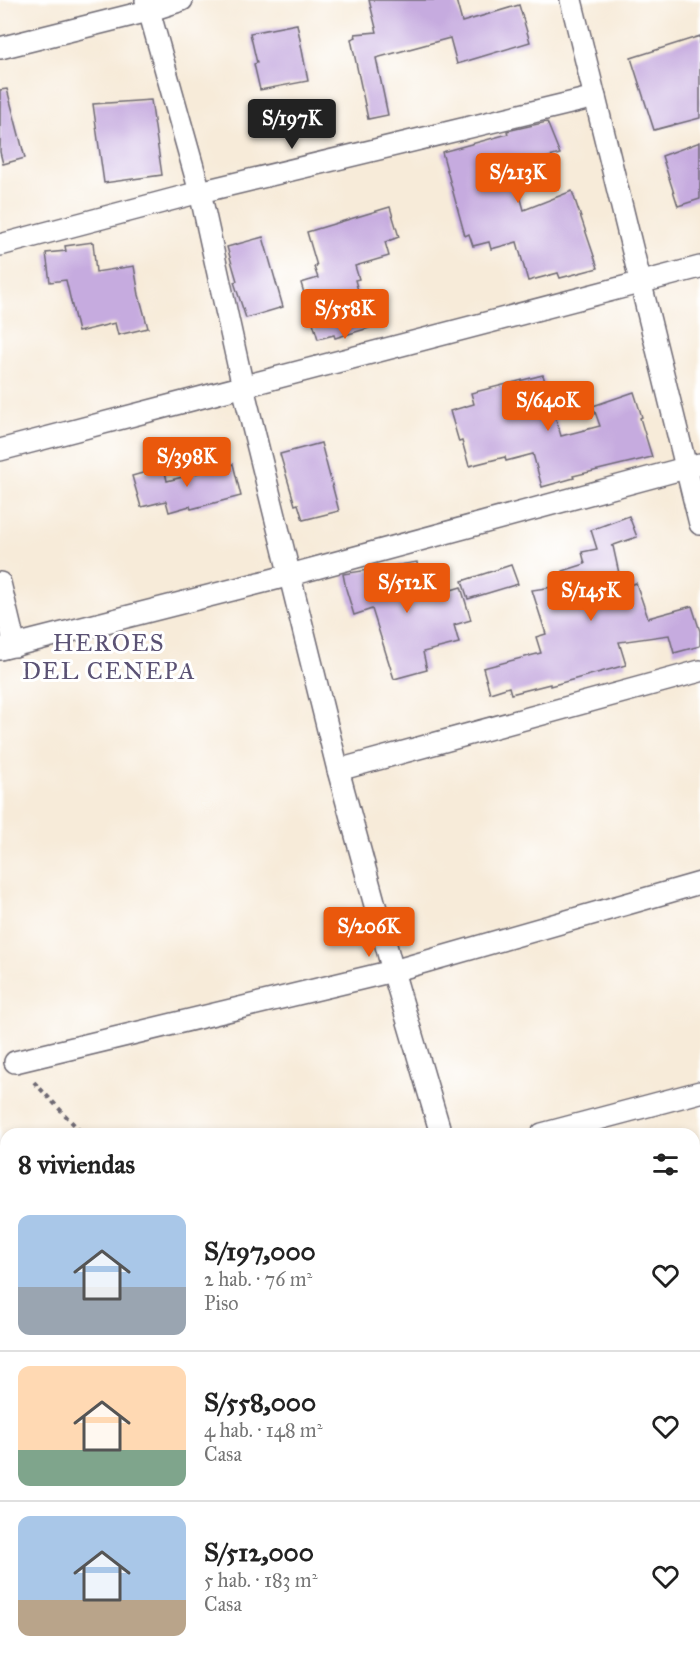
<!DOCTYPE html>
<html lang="es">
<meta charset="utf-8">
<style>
body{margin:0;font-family:"IM FELL Great Primer",serif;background:#f2f2f2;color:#222;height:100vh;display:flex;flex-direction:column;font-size:22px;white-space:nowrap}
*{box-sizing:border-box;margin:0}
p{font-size:20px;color:#767676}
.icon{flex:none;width:33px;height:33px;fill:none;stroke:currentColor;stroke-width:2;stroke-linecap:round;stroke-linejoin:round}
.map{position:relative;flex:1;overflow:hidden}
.drawer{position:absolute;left:0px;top:1128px;width:700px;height:536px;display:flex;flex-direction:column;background:#fff;border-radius:18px 18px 0 0;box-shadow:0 3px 9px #0003}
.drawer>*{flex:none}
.price{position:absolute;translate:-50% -51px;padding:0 14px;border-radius:6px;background:#ea580c;color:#fff;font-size:20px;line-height:39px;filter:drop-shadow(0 2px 3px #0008)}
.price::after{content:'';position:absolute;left:50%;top:36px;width:18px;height:14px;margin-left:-9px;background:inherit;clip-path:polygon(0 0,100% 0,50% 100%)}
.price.on{background:#222;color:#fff}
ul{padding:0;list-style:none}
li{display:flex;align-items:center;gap:18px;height:150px;padding:0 18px}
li+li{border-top:2px solid #e0e0e0}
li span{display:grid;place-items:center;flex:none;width:168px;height:120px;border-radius:12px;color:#555}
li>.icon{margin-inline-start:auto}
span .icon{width:72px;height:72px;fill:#fffc;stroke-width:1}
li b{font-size:26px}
h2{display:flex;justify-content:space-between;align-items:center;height:72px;padding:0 18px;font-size:26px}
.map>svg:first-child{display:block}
.building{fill:#c6abdf}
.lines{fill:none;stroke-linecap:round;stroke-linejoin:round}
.minor-casing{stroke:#6d6872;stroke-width:24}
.path{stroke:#6d6872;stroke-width:4;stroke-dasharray:4.5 4.5;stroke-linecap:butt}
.minor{stroke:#fff;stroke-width:21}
.labels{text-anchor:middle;stroke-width:6;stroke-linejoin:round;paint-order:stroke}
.neighbourhood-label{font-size:24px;letter-spacing:1.5px;fill:#5b5274;stroke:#fff}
</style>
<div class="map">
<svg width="700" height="1663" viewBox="0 0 700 1663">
<rect width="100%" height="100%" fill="#fff"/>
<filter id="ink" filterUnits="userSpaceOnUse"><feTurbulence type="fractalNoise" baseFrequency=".0167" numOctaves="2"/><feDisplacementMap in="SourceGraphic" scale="12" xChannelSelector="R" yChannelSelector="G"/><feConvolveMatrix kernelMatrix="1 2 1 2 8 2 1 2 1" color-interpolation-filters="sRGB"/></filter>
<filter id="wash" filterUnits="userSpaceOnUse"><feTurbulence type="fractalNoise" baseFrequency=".008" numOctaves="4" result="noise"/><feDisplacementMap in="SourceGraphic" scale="24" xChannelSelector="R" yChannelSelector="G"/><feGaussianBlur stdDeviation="1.35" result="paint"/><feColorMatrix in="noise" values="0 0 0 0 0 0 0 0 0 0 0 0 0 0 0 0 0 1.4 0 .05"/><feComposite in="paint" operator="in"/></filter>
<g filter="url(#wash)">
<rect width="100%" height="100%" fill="#f7ebd9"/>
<g id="blocks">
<g class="building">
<path d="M369 0H456L462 22 519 5 530 42 457 64 450 38 376 58 388 115 368 119 351 39 356 37 355 34 377 32Z"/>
<path d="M297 24 308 81 260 90 254 64 257 63 250 33Z"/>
<path d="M700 36V118L654 130 631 58Z"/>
<path d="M7 89 25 158 3 164 0 152V90Z"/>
<path d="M151 100 162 175 104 183 93 104Z"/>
<path d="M547 122 560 154 512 167 524 210 572 191 598 268 560 278 558 273 528 281 517 242 491 249 489 242 473 246 469 234 465 236 442 152 508 134 507 131Z"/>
<path d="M700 142V199L678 206 662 156Z"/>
<path d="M390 207 399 237 385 242 389 256 355 266 359 279 355 280 369 328 335 338 334 335 318 339 301 283 318 278 314 267 317 266 307 232Z"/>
<path d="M263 237 283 307 246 318 234 282 237 281 227 247Z"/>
<path d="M93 242 96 272 134 266 139 295 148 328 118 335 115 323 78 332 66 280 50 282 46 253 66 251 65 246Z"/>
<path d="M543 375 561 436 600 426 593 406 634 392 642 417 640 418 652 457 573 476 574 478 542 487 533 454 506 461 505 457 469 466 462 441 459 442 450 411 474 404 471 393Z"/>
<path d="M321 443 339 511 303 520 298 504 295 505 280 454Z"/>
<path d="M233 464 241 496 191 509 190 506 169 512 166 501 141 507 132 476 164 467 167 481Z"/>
<path d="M629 516 637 537 611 546H613L622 587 636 583 648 618 692 606 700 631V646L674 653 669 635 619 642 626 665 550 686V684L511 694 509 687 490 693 483 668 541 653 536 637 546 634 532 590 566 585 563 571 585 564 582 552 597 549 591 530Z"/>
<path d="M417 562 422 599 461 587 471 620 454 625 459 643 423 652 427 670 394 679 372 609 354 615 346 589 343 574Z"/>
<path d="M511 565 518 584 468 599 462 581Z"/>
</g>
</g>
</g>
<g filter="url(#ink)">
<use href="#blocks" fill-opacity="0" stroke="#6d6872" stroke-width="1.5"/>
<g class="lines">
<g class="minor-casing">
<g id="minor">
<path d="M146 0 200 192 243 387 338 770 393 971 441 1134"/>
<path d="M571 0 700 524"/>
<path d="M0 48 148 11 182 0"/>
<path d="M0 245 200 192 595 97"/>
<path d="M0 450 700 267"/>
<path d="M0 583 15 646"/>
<path d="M0 649 275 579 700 464"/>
<path d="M338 770 700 671"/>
<path d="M15 1062 393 971 700 883"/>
<path d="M542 1134 700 1092"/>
<path d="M694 1346 700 1344"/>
<path d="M0 1381 6 1384"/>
<path d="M0 1407 6 1416"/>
<path d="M0 1599 6 1597"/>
<path d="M694 1638 700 1636"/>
<path d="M121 1658 123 1663"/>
<path d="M324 1658 326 1663"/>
<path d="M630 1663 644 1658"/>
</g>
</g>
<g class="path">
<path d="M34 1082 83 1134"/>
<path d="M694 1507 700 1520"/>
</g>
<use href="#minor" class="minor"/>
</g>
</g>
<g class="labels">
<g class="neighbourhood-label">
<text x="109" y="651">HEROES<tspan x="109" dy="28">DEL CENEPA</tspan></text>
</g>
</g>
</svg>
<b class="price on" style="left:292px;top:150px">S/197K</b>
<b class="price" style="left:518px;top:204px">S/213K</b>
<b class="price" style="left:345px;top:340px">S/558K</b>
<b class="price" style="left:548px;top:432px">S/640K</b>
<b class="price" style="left:187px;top:488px">S/398K</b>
<b class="price" style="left:407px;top:614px">S/512K</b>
<b class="price" style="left:591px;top:622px">S/145K</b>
<b class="price" style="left:369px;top:958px">S/206K</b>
<section class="drawer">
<h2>8 viviendas<svg class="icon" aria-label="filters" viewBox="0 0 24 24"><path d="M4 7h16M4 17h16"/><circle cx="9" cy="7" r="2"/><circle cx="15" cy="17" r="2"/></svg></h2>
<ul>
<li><span style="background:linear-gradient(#a9c7e8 60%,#9aa5b1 0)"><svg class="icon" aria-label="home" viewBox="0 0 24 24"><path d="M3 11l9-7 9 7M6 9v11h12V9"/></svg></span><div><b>S/197,000</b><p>2 hab. · 76 m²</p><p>Piso</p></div><svg class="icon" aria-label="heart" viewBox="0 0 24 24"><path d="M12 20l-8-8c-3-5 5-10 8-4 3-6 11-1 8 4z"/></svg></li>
<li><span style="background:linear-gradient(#ffd9b3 70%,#7fa58c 0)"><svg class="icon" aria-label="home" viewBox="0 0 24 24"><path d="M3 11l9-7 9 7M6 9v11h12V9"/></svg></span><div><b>S/558,000</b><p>4 hab. · 148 m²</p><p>Casa</p></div><svg class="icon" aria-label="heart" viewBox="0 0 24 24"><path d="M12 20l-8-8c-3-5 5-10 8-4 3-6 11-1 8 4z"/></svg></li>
<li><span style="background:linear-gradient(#a9c7e8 70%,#b9a48a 0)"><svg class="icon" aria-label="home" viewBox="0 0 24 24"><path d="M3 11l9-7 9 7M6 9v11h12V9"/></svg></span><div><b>S/512,000</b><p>5 hab. · 183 m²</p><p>Casa</p></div><svg class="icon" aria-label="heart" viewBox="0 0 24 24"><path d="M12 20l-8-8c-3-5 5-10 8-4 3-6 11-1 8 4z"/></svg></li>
</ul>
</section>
</div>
